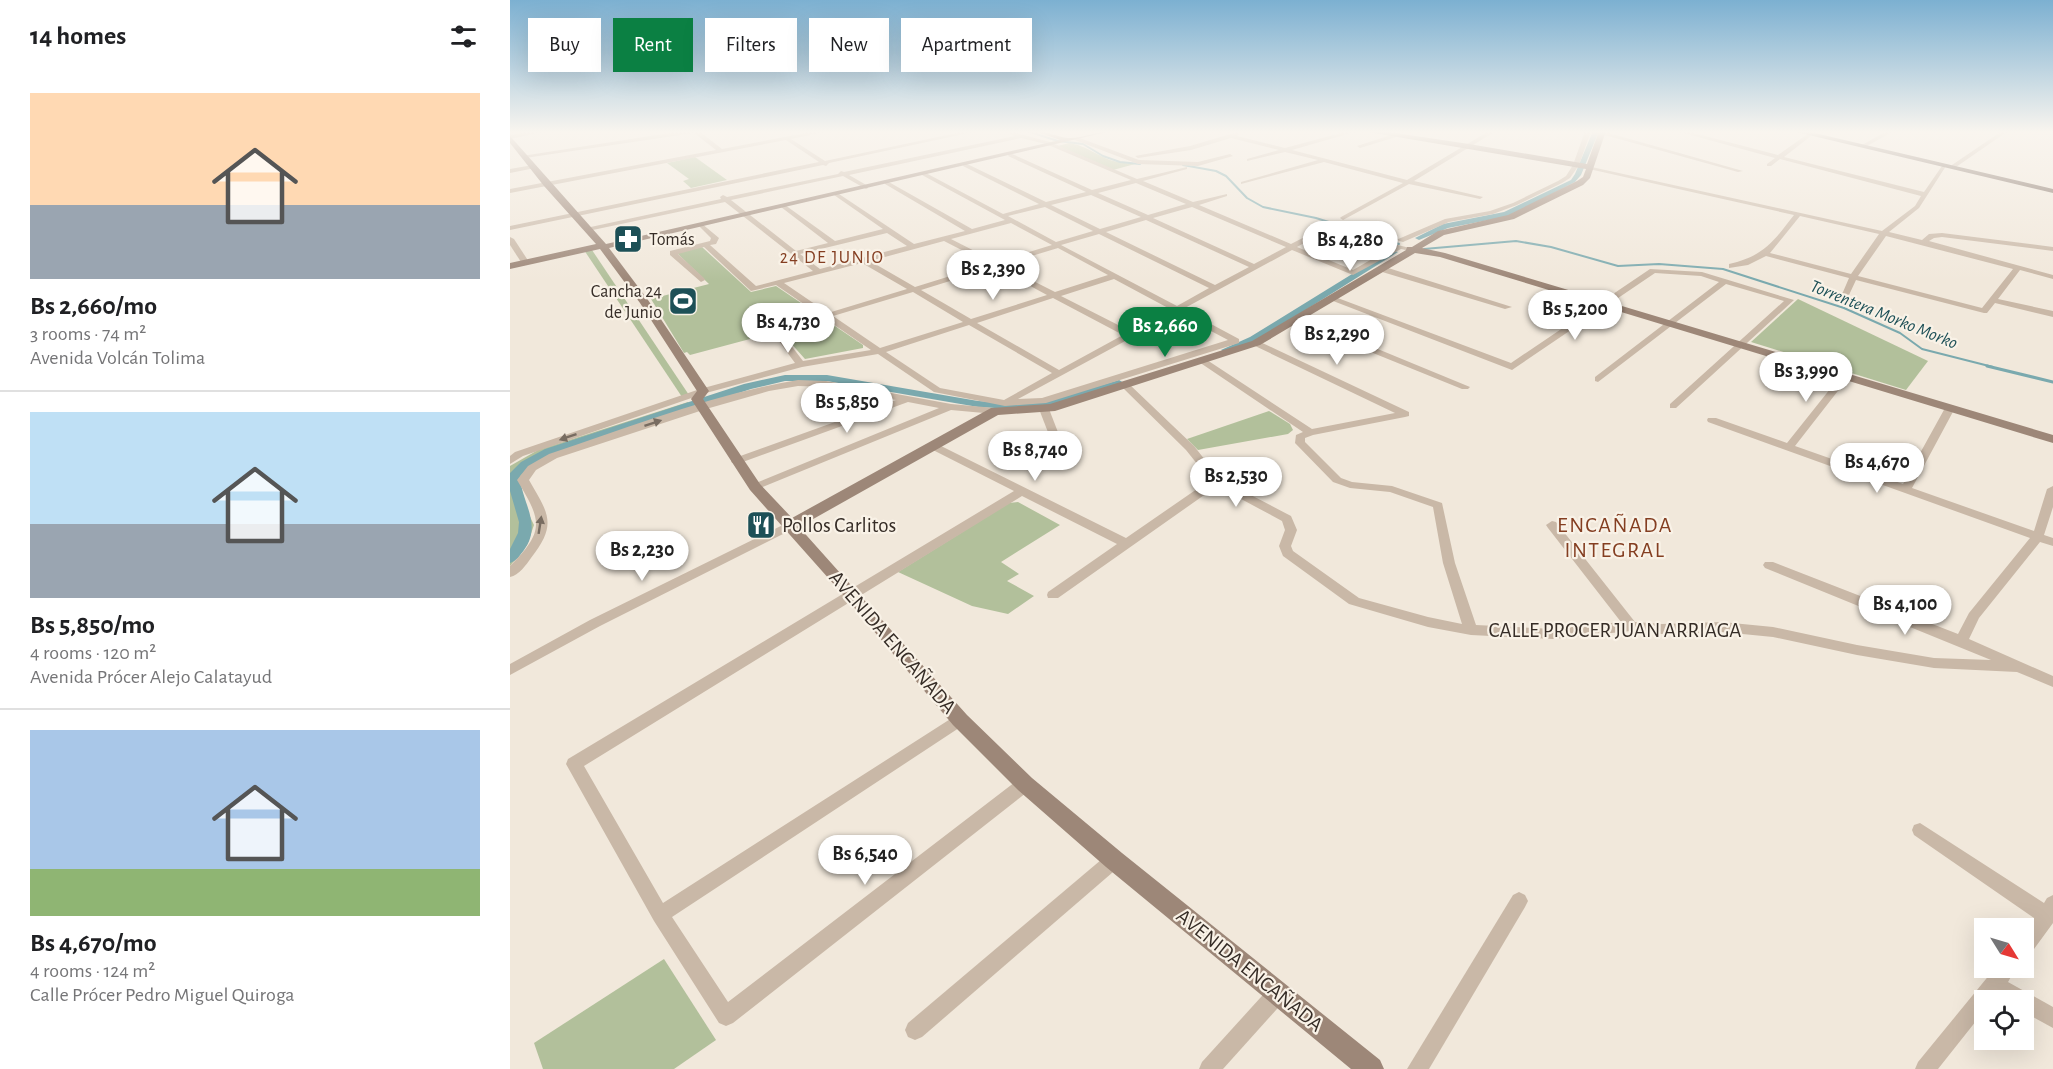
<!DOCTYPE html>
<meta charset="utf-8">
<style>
body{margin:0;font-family:"Alegreya Sans",sans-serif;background:#f6f6f6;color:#202124;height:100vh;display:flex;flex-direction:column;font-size:22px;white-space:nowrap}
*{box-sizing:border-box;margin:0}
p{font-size:20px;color:#757577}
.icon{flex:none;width:33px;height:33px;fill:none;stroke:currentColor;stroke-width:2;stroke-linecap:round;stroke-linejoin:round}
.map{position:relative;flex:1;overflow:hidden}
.details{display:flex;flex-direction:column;background:#fff;width:510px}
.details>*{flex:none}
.hud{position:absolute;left:18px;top:18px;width:570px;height:54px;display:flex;gap:12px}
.needle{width:39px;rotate:127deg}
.controls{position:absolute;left:1464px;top:918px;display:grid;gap:12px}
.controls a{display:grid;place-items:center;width:60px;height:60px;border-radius:0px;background:#fff;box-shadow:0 6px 24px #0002;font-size:30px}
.price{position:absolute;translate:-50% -51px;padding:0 14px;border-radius:21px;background:#fff;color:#222;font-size:20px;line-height:39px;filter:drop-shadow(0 2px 3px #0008)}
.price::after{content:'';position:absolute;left:50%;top:36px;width:18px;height:14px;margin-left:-9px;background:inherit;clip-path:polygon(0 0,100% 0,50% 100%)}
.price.current{background:#0b8043;color:#fff}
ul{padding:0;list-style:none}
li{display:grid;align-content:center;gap:12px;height:318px;padding:0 30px}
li+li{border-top:2px solid #e0e0e0}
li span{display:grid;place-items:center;height:186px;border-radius:0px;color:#555}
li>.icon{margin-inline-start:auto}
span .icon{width:108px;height:108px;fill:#fffc;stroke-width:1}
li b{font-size:26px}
h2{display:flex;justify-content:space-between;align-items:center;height:72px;padding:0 30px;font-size:26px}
.tag{padding:0 21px;border-radius:0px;background:#fff;box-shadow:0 6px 24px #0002;font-size:21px;line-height:54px}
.tag.current{background:#0b8043;color:#fff}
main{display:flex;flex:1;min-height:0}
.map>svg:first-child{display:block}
.green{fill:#b2c09b}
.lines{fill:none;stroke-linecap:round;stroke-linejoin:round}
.stream-far1{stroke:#7aa9ae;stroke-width:2}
.stream{stroke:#7aa9ae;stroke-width:3}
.canal{fill:#7aa9ae;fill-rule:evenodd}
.street{fill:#c9b8a7;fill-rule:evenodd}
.secondary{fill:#9d8778;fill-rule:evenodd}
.primary{fill:#786559;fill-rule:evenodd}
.oneway{fill:#786c61}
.labels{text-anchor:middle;stroke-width:4.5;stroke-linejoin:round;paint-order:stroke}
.far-poi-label{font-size:18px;fill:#362d27;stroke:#f9f2e7;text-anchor:start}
.far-neighbourhood-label{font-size:18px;letter-spacing:1.5px;fill:#843e21;stroke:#f9f2e7}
.far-water-label{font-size:18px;font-style:italic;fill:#1d5057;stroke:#f9f2e7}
.poi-label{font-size:21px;fill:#362d27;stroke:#f9f2e7;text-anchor:start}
.street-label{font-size:21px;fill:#362d27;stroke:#f9f2e7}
.neighbourhood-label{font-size:22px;letter-spacing:1.5px;fill:#843e21;stroke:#f9f2e7}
</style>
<main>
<section class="details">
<h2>14 homes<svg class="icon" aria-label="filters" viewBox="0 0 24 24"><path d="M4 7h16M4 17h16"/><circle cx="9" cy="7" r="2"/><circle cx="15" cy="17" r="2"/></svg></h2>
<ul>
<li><span style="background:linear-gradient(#ffd9b3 60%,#9aa5b1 0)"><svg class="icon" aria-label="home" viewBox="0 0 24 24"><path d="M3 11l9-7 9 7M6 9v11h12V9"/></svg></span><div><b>Bs 2,660/mo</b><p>3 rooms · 74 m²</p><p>Avenida Volcán Tolima</p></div></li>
<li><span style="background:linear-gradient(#bfe0f5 60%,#9aa5b1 0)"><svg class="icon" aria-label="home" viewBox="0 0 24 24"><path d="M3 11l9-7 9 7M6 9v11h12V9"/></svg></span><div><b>Bs 5,850/mo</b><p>4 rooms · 120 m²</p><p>Avenida Prócer Alejo Calatayud</p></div></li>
<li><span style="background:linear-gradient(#a9c7e8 75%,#8fb573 0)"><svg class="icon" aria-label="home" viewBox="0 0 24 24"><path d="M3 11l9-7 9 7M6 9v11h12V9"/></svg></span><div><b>Bs 4,670/mo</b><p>4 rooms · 124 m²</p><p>Calle Prócer Pedro Miguel Quiroga</p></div></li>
</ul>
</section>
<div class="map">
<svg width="1543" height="1069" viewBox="0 0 1543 1069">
<rect width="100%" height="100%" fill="#f1e8db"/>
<g class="green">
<path d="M559 143C572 145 579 150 591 156 602 162 613 163 625 164L603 170 548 146Z"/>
<path d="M185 157 217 180 181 188 173 181 179 179 157 163Z"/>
<path d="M192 247 241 292 266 286 353 345V348L295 359 270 331 180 355 177 352 174 353 141 299 199 284 167 253Z"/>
<path d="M74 250H82L179 395 172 397Z"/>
<path d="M1288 299 1418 361 1396 390 1241 342Z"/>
<path d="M178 402 182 407 19 466C0 486 14 503 24 525L17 545 0 566V466L28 450Z"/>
<path d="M759 411 780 424 783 430 778 434 688 450 677 439Z"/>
<path d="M508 502 550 525 491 562 509 574 497 581 524 596 498 614 462 606 388 572 499 503Z"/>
<path d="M154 959 206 1040 164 1069H33L24 1043Z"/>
</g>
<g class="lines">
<g class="stream-far1">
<path d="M517 131 548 141 573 144 593 156 610 162 630 164"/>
<path d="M673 165 706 171 716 176 737 198 753 207 806 218 889 244"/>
<path d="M914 249 1006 241 1041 247 1108 266 1149 264 1213 269 1334 308 1390 333 1412 349 1483 367"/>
</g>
<path class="stream" d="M1477 366 1543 382"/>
<g class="canal">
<path d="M1083 131H1089L1071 175 1065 182 999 216 938 228 909 240 905 238 933 224 994 212 1061 180 1065 174Z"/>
<path d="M881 250 888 252 746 341 720 352 716 353 711 350 740 337Z"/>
<path d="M275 375H317L468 401 518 404 536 401 609 380 614 383 613 385 541 406 518 410 468 407 317 381H275L241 389 43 455 19 467 10 476C11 502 33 524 14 550 10 555 7 561 0 563V549L8 533 9 522 0 491V473L11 462 35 449 234 384Z"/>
</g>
<g class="street">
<path d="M23 131H37L0 139V135Z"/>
<path d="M172 131H189L212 149 306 131H319L281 139 315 161 456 131H468L319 163 316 166 313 165 0 230V226L309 162 276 140 0 193V189L206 150 184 133 15 158 12 156Z"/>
<path d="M838 131H848L782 150 897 180 979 131H986L904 181 973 197 970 199 899 184 833 220 830 218 831 217 893 183 814 162 731 184V182L808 160 775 152 737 161V159L769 150 721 138 681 150 628 158 625 156 680 146 727 132 730 134 727 136 775 148Z"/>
<path d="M1075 131H1081L1069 165 1060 178 1052 183 1007 205 983 214 939 222 893 242 886 240 935 219 980 211 1003 203 1048 181 1056 176 1063 165Z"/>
<path d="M1166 131H1176L1268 155 1299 133 1301 136 1274 157 1414 192 1432 166H1436L1409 208 1379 232 1412 240 1419 234 1432 233 1543 247V251L1432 237 1424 238 1419 241 1543 275V279L1510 270 1488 299 1543 311V317L1485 303 1477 313H1474L1346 280 1339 295 1327 299 1323 297 1333 292 1339 278 1256 256 1238 265 1219 268V264C1254 256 1263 242 1284 215L1079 169 1077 166 1372 231 1405 206 1411 196 1270 159 1261 166H1257V164L1265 158ZM1290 216 1369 234 1341 274 1260 253ZM1376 236 1503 269 1472 308 1348 276Z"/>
<path d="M1377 131H1384L1357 146 1352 145Z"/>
<path d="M1492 131H1498L1446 167H1442V165Z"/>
<path d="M502 132 540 142 627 179 677 167V169L633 181 683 202 717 194V196L689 205 781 244 814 227 904 249 900 251 891 249 843 275 782 250 673 309 729 339V343L536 403 495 406 424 392 368 354 292 367 196 393 13 456 0 464V456L5 452 190 389 285 363 263 333 264 331H270L293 361 361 350 266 285 241 291 194 247 168 254 194 278 195 280 191 282 160 255V251L200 241 201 238 188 225 191 223 209 238 206 244 200 245 246 286 303 271 215 202 78 231 75 229 76 228 211 199 210 197 213 195 217 197 328 174 331 171 334 172 505 136 499 134ZM511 138 536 144 621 180 582 190 500 153 498 156 576 192 536 202 455 163 453 166 529 204 493 214 414 172 412 175 495 220 462 229 377 181 375 182V184L455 231 404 244 326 192 324 193V195L373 229 325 241 275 205H271V207L318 243 286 251 221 200 333 176 356 189 358 188V186L339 175ZM626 183 676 204 638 215 588 193ZM581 195 631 217 590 229 541 205ZM535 207 583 231 546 242 498 216ZM682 207 776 247 744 264 643 218ZM636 220 739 267 705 285 596 232ZM501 223 542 245 486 262 441 239ZM815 231 883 247 843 270 787 247ZM377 233 397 246 310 269 290 254ZM589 234 699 288 667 306 551 245ZM434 241 479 264 405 287 360 261ZM548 248 598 275 545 292 492 265ZM352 263 397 289 318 313 274 283ZM485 267 537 295 461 319 411 290ZM604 279 660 309 620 331 551 296ZM403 292 453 322 370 348 323 316ZM543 298 613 335 549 370 467 323ZM667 313 718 340 532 398 508 399ZM459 325 542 373 494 400 430 388 376 352Z"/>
<path d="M1091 132H1095L1233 171 1228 172 1091 134Z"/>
<path d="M884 134 886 137 850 148 847 146Z"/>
<path d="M567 137 629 160 688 162 720 154 723 156 688 166 628 164 565 140Z"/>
<path d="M23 165 25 168 0 173V169Z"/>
<path d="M0 237 4 239 19 262 18 264 11 262 0 245Z"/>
<path d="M869 267H875L1002 307 995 309 869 271Z"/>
<path d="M1140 269 1192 272 1284 300 1166 408H1160V404L1274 301 1216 284 1088 382 1085 381V377L1209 282 1191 276 1145 273 1002 370 818 299 825 297 1001 363Z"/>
<path d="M784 317H790L960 387 958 389H952L784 321Z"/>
<path d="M746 340 899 412V416L895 417 803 435 795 438V442L831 478 842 482 882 486 932 503 945 563 966 625 1043 629 1111 622 1038 528 1036 525 1042 521 1046 522 1125 622 1152 624 1212 622 1263 627 1347 645 1424 658 1481 660 1255 568 1253 565 1255 562H1263L1448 634 1459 613 1520 538 1198 422 1197 420 1198 418H1206L1277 443 1332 374H1338V378L1285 446 1393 484 1435 408 1440 405 1444 406 1445 408 1402 488 1524 531 1537 489 1543 486V507L1534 535 1543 538V546L1530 542 1469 618 1459 639 1543 676V687L1507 672 1424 668 1347 655 1263 637 1212 632 1152 634 1121 631 1043 639 961 635 918 627 839 604 773 556 769 546 775 530 772 521 707 486 548 598H538L537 595 538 592 607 544 512 496 74 766 153 903 445 716 450 714 455 716 458 720 455 724 162 917 218 1002 509 779 515 777 521 779 523 784 521 789 223 1023 216 1026 209 1023 144 921 56 764 58 759 504 491 419 448 418 446 419 444H427L616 538 700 480 676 450 611 386 616 383 619 384 684 446 710 479 781 516 787 530 781 546 783 551 849 598 918 617 952 624 933 563 923 507 880 492 840 488 823 482 785 443 786 435 793 432 689 362 691 360H697L802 429 885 413 743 345V341Z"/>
<path d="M288 380 316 381 441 404 485 408 490 411 485 414 441 410 245 490 239 487 241 485 429 408 398 402 230 463H222L221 461 222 459 386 400 316 387 288 386 259 391 196 409 47 458 26 470 19 480C38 513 48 524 21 558 16 565 9 575 0 577V566C36 530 31 520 7 480L18 466 39 454C121 427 203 394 288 380Z"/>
<path d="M534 406 539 409 556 453 555 455H547L546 453 529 409Z"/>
<path d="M279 522 285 526 283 529 90 626 0 675V664L80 620Z"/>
<path d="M1410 823 1534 903 1537 898 1543 895V923L1521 953 1514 955V932L1524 918 1404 835 1402 830 1404 825Z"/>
<path d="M604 852 610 854 613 860 610 866 412 1037 405 1040 398 1037 395 1030 398 1023 598 854Z"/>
<path d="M1009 892 1015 895 1018 901 1015 907 919 1069H897L1003 895Z"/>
<path d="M1485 968H1506L1498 982 1543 1007V1028L1514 1012V1000H1494L1486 996 1483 1000H1474V1011L1428 1069H1405L1408 1062Z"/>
<path d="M768 983 775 986 778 993 775 1000 713 1069H689L692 1062 761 986Z"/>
</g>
<path class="secondary" d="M525 131C537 131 547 137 558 138 572 139 587 131 601 131L99 248 138 300 199 391 193 399 250 484 282 518 481 408 540 404 742 341 896 250 897 247H902L928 231 998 215 1067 181 1073 177 1076 169 852 131H872L959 144 1077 164 1089 131H1096L1080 178 1073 185 1004 219 934 235 912 248 935 253 1543 435V443L930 257 905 253 750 345 545 411 488 415 289 527 457 715 522 778 612 853 870 1060 874 1069H841L596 867 508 790 443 725 336 598 240 490 181 399 187 391 130 303 90 249 0 269V263L86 244 34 186 0 143V136L96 244 550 140Z"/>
<path class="primary" d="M1282 131H1296L1543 189V193Z"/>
</g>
<defs><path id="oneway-solid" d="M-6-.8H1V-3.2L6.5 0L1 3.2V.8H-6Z" transform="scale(1.5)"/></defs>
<g class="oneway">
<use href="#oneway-solid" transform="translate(143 423) rotate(-18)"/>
<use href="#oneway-solid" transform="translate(58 437) rotate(161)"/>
<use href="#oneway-solid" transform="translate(30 525) rotate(-81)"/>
</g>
<linearGradient id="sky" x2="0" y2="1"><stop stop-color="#7cb0d1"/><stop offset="0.47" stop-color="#f9f5ef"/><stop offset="1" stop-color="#f9f5ef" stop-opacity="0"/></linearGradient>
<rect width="1543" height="281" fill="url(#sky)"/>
<defs>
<g id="pharmacy-square" transform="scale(1.5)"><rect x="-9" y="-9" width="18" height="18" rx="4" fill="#1d5057" stroke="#f9f2e7"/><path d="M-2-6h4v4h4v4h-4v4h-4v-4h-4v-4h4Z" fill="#fff"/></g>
<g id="stadium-square" transform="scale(1.5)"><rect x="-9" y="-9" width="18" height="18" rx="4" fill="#1d5057" stroke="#f9f2e7"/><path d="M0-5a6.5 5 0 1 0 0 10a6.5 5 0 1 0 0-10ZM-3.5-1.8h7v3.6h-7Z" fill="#fff"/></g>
<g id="restaurant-square" transform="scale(1.5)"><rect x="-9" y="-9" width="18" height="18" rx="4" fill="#1d5057" stroke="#f9f2e7"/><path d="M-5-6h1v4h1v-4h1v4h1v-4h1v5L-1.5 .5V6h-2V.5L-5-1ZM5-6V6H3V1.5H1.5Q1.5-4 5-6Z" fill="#fff"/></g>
</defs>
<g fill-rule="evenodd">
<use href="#pharmacy-square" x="118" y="239"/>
<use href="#stadium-square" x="173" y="301"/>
<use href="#restaurant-square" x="251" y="525"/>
</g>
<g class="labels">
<g class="far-poi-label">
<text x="139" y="245">Tomás</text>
<text x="152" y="297" text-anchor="end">Cancha 24<tspan x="152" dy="21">de Junio</tspan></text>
</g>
<g class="far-neighbourhood-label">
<text x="322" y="263">24 DE JUNIO</text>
</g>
<g class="far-water-label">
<text transform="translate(1374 314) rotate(22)" y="6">Torrentera Morko Morko</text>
</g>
<g class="poi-label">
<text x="272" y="532">Pollos Carlitos</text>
</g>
<g class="street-label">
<text x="1105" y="637">CALLE PROCER JUAN ARRIAGA</text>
<text transform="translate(383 642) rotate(49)" y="7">AVENIDA ENCAÑADA</text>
<text transform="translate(740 970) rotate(39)" y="7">AVENIDA ENCAÑADA</text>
</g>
<g class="neighbourhood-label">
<text x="1105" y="532">ENCAÑADA<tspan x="1105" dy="25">INTEGRAL</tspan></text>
</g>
</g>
</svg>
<div class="controls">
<a><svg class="needle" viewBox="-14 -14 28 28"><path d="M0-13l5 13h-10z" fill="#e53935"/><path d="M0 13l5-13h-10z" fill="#757577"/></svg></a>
<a><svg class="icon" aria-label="locate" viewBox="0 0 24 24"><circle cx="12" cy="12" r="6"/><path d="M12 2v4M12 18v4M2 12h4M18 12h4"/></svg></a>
</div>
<b class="price" style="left:840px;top:272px">Bs 4,280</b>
<b class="price" style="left:483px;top:301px">Bs 2,390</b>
<b class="price" style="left:1065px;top:341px">Bs 5,200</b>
<b class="price" style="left:278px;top:354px">Bs 4,730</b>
<b class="price current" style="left:655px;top:358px">Bs 2,660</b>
<b class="price" style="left:827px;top:366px">Bs 2,290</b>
<b class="price" style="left:1296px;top:403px">Bs 3,990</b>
<b class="price" style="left:337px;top:434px">Bs 5,850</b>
<b class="price" style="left:525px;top:482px">Bs 8,740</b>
<b class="price" style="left:1367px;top:494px">Bs 4,670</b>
<b class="price" style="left:726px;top:508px">Bs 2,530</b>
<b class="price" style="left:132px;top:582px">Bs 2,230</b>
<b class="price" style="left:1395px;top:636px">Bs 4,100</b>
<b class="price" style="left:355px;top:886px">Bs 6,540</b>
<div class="hud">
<a class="tag">Buy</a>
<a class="tag current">Rent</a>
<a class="tag">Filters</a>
<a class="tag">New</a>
<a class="tag">Apartment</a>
</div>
</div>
</main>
